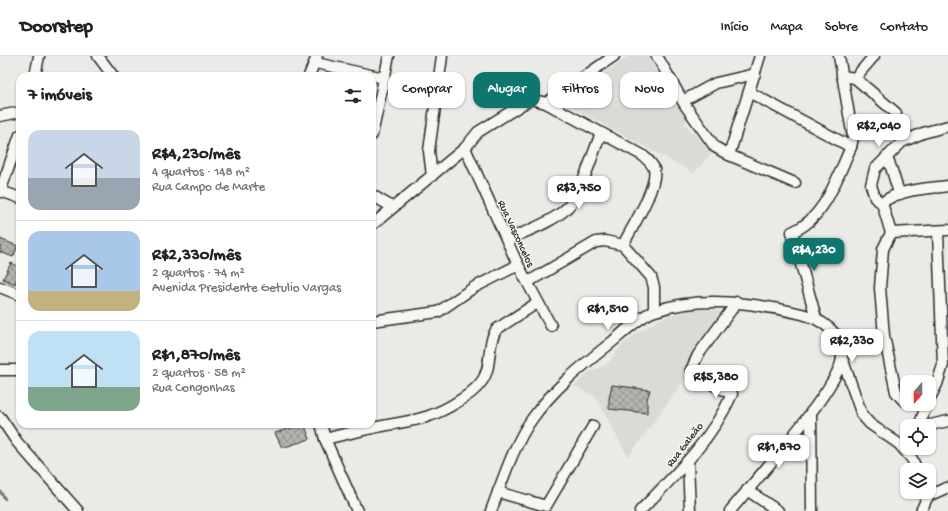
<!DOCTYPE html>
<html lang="pt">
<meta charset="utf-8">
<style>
body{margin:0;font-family:"Gochi Hand",sans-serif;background:#f2f2f2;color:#222;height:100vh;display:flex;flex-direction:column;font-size:15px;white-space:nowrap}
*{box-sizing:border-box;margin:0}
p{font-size:13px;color:#767676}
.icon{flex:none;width:22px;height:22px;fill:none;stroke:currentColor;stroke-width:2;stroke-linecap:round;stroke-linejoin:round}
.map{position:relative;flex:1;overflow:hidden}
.side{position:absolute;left:16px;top:16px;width:360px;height:356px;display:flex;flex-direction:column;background:#fff;border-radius:12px;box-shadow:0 1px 3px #0004}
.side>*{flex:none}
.hud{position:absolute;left:388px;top:16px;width:380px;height:36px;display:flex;gap:8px}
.needle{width:26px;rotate:200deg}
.fabs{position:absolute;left:900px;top:319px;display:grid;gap:8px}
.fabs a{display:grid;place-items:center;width:36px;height:36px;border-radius:8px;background:#fff;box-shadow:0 1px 3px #0004;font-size:20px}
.price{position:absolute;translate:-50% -34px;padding:0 9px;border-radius:8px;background:#fff;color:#222;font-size:13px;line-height:26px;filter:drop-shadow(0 1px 2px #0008)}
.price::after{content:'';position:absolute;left:50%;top:24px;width:12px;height:9px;margin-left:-6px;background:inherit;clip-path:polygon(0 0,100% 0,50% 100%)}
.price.on{background:#0f766e;color:#fff}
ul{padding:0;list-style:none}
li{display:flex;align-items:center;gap:12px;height:100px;padding:0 12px}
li+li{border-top:1px solid #e0e0e0}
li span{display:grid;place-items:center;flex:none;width:112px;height:80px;border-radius:12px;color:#555}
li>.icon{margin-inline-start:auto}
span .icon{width:48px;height:48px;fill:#fffc;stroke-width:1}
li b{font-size:17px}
h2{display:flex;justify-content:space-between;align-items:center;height:48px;padding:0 12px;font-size:17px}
.tag{padding:0 14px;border-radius:12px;background:#fff;box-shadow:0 1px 3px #0004;font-size:14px;line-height:36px}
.tag.on{background:#0f766e;color:#fff}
header{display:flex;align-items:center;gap:24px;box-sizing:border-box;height:56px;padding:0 20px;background:#fff;border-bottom:1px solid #e0e0e0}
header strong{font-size:19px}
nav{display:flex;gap:22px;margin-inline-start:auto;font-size:14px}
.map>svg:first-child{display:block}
.built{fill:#dadad6}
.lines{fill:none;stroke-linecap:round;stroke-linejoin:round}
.stream{stroke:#727270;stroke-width:2.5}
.building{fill:url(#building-cross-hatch);stroke:#2b2b2b}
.minor-casing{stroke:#2b2b2b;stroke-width:13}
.minor{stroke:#f6f6f2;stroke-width:10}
.labels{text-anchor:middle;stroke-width:3;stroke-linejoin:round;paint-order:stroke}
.street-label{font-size:11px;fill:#2b2b2b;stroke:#f6f6f2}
</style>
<header>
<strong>Doorstep</strong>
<nav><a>Início</a><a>Mapa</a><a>Sobre</a><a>Contato</a></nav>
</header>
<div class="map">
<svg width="948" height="455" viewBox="0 0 948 455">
<defs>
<pattern id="building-cross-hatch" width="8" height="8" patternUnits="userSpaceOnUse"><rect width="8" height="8" fill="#b4b4b1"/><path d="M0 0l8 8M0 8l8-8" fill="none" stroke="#939390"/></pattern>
</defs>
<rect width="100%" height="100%" fill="#eaeae6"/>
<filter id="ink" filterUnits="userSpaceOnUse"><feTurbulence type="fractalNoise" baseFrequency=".025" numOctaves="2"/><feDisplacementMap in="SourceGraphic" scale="8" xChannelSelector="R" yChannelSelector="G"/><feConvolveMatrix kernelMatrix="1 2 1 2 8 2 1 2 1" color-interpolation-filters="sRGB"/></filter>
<g filter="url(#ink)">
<g class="built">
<path d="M629 0H652L663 27 675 45 690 62 684 68 709 90 712 97 694 117 560 45Z"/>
<path d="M690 253 716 254 721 256 688 305 686 310 688 319 628 401 596 341 574 330 589 316 604 310 611 304 621 290 637 277 662 262Z"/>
</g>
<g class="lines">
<path class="stream" d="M0 435 5 443"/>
</g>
<g class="building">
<path d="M0 183 18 190 13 201 0 196Z"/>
<path d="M11 207 20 211V216L15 228 3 223Z"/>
<path d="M612 329 650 334 647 343V357L609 353V342Z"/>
<path d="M302 368 305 370 310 383 282 392 275 377Z"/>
</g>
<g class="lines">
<g class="minor-casing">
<g id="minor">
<path d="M98 0 113 20"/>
<path d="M657 0 685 49 715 91 729 99 795 127"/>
<path d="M316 7 384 22"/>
<path d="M35 20 39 0"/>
<path d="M309 20 317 0"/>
<path d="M842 20 855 22 896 57"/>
<path d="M855 22 874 0"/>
<path d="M749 36 851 91"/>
<path d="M683 45 716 27 755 18"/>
<path d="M546 47 614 0"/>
<path d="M0 60 20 56"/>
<path d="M372 79 389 0"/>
<path d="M465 92 518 209 551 270"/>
<path d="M729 99 760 0"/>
<path d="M886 101C893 111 894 126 900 138"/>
<path d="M432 120 429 95 442 0"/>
<path d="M1 135 20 142"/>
<path d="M0 136 20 79"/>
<path d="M372 139 392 151"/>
<path d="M882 147C898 133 927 133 948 130"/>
<path d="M372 169 465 92 478 76 531 43 546 47 559 54 642 99C647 103 652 107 654 113 658 131 631 173 623 189"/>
<path d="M891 177 948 174"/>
<path d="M507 184C526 175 551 167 567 152 581 138 593 97 601 77"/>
<path d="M623 189 651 221 654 231V255"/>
<path d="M528 226 596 186 605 185 623 189"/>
<path d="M0 231 20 239"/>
<path d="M816 262 792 176C825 163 837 121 851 91L853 82 839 0"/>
<path d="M372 265 438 256 473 232 518 209"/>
<path d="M842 302 862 359 870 368 899 388 912 403 917 414"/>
<path d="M0 314H20"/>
<path d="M929 344 937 328 943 309 938 176"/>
<path d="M907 346 903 344 896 336 884 280 880 232 883 193 891 177 882 147 875 142 871 129 875 113 902 86 923 77 948 70"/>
<path d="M811 356 812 455"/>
<path d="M0 361 17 386 78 455"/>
<path d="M321 368 325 383 357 455"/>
<path d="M919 370 927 348"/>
<path d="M926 370 948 365"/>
<path d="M325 383C341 379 357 375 373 372 409 364 426 366 459 345 468 339 476 334 482 325 493 310 486 287 497 273L537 247"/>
<path d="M688 406 690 455"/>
<path d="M747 434 778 455"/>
<path d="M498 436 546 450 593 370"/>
<path d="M928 440 946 432H948"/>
<path d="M491 455C502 426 514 388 532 363 553 333 583 309 612 286 623 277 641 259 655 255 702 239 755 247 802 258 821 263 843 277 842 301 841 330 752 428 730 455"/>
<path d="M640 455C674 420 712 384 732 338L699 322 691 314 698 299 737 246"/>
<path d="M921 455 928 440 927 436"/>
</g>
</g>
<use href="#minor" class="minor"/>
</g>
</g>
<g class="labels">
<g class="street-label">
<text transform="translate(517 177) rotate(65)" y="4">Rua Vasconcelos</text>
<text transform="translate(684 388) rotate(-52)" y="4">Rua Galeão</text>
</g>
</g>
</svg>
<div class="fabs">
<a><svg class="needle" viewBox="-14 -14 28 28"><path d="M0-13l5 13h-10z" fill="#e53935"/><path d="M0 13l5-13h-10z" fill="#767676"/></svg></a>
<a><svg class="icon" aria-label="locate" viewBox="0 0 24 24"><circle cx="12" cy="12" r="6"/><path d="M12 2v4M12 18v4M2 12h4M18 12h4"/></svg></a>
<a><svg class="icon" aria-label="layers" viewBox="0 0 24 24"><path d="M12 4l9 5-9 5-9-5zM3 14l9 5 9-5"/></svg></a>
</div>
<b class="price" style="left:879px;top:92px">R$2,040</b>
<b class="price" style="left:579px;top:154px">R$3,750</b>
<b class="price on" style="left:814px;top:216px">R$4,230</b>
<b class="price" style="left:608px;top:275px">R$1,510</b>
<b class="price" style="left:852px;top:307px">R$2,330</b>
<b class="price" style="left:716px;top:343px">R$5,380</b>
<b class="price" style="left:779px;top:413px">R$1,870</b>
<div class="hud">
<a class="tag">Comprar</a>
<a class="tag on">Alugar</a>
<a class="tag">Filtros</a>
<a class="tag">Novo</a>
</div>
<section class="side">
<h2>7 imóveis<svg class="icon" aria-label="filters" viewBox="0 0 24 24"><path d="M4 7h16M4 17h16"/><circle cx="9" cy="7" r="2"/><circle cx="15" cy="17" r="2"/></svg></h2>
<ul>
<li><span style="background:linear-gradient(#c9d6e8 60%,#9aa5b1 0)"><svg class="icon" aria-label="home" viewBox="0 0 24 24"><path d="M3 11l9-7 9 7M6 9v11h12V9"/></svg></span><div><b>R$4,230/mês</b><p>4 quartos · 148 m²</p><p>Rua Campo de Marte</p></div></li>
<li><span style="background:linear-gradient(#a9c7e8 75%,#c2b280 0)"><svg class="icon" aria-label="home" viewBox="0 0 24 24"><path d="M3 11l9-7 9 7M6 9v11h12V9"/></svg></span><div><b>R$2,330/mês</b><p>2 quartos · 74 m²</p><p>Avenida Presidente Getulio Vargas</p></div></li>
<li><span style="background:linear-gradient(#bfe0f5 70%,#7fa58c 0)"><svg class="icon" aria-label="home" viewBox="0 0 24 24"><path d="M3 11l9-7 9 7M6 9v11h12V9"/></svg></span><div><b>R$1,870/mês</b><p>2 quartos · 58 m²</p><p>Rua Congonhas</p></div></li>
</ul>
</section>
</div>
